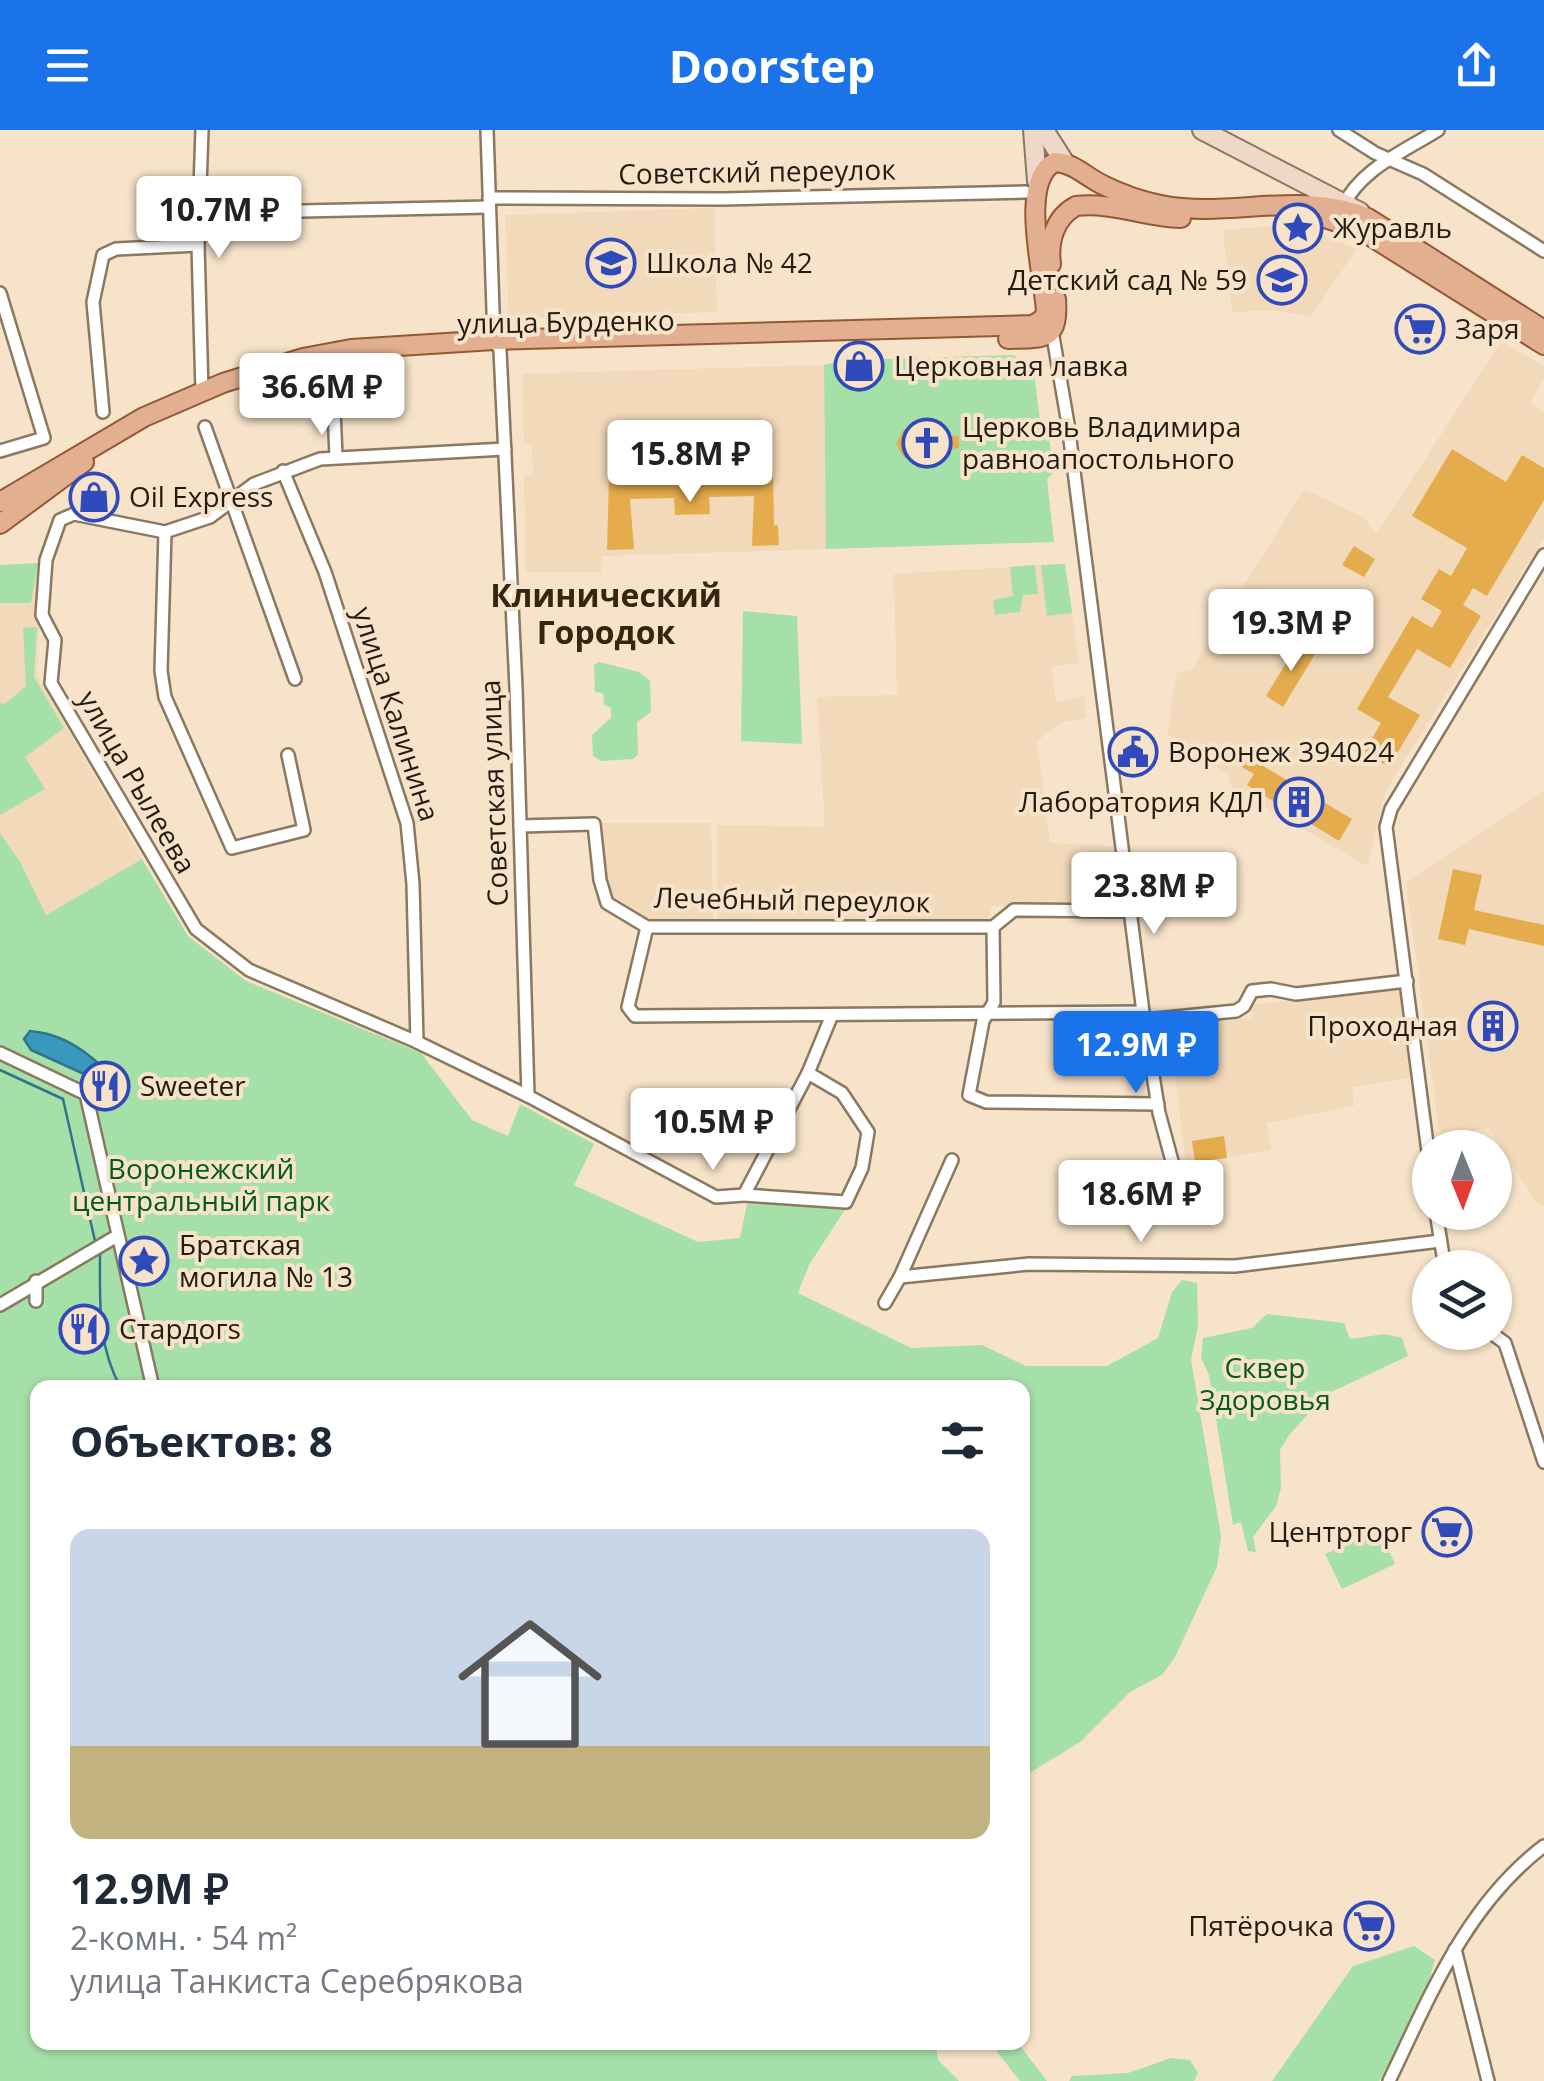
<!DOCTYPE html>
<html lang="ru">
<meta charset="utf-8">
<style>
body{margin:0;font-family:"Open Sans",sans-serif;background:#f6f6f7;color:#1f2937;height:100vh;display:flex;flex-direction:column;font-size:38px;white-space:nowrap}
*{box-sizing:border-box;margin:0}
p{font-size:32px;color:#747a83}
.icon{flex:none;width:55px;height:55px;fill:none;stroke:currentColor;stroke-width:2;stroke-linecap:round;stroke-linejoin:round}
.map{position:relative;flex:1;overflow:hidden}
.details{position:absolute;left:30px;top:1250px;width:1000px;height:670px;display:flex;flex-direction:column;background:#fff;border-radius:20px;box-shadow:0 2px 8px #0004}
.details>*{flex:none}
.needle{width:65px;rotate:179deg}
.tools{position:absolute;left:1412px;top:1000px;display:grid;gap:20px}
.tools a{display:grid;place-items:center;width:100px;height:100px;border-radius:50%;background:#fff;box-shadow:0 2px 8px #0004;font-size:50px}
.price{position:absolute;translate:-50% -85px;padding:0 22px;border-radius:10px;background:#fff;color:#222;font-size:32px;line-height:65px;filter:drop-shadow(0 2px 5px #0008)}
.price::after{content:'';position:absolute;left:50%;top:60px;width:30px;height:22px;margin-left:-15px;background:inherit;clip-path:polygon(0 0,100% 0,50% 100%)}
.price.active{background:#1a73e8;color:#fff}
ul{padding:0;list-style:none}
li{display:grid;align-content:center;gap:20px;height:530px;padding:0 40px}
li span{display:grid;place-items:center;height:310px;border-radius:20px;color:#555}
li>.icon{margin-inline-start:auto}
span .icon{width:180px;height:180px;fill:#fffc;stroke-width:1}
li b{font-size:42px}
h2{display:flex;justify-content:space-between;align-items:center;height:120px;padding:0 40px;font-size:42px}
header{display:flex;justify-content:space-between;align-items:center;height:130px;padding:0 40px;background:#1a73e8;color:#fff;font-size:45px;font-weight:700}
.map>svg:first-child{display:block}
.built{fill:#f1d9b9}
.green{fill:#a6e0a9}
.water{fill:#3998be;stroke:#32738b;stroke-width:2.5}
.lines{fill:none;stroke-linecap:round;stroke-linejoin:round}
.stream{stroke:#32738b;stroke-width:2.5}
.building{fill:#e5ac4d}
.street-casing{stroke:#8a7961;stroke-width:16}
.secondary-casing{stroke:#8a7961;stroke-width:22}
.primary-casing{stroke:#935835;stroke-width:22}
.street{stroke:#fff;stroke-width:11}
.secondary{stroke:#f1d7c8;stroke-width:18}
.primary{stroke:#e2af91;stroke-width:18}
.labels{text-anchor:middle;stroke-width:8;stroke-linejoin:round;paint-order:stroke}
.street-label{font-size:28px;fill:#231c13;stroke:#f6e3c9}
.poi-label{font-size:28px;fill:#231c13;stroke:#f6e3c9;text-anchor:start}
.park-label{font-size:28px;fill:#005d1a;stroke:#f6e3c9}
.quarter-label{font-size:32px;font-weight:bold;fill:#352611;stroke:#f6e3c9}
</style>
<header><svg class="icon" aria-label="menu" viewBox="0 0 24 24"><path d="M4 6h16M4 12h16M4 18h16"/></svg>Doorstep<svg class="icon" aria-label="share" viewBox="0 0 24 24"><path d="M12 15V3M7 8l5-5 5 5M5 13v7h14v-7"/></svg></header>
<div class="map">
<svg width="1544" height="1951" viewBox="0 0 1544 1951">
<rect width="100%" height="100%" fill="#f6e3c9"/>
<g class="built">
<path d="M714 78 717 182 509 189 505 85Z"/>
<path d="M1297 94 1357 119 1311 186 1270 180 1232 182 1223 100Z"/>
<path d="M1502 211 1544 237V248L1530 273 1544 282V408L1386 660 1367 736 1233 658 1228 644 1167 604 1177 543 1192 539 1304 359 1364 388 1376 404Z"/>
<path d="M824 235 826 419 602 426 601 442H526L524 345H533L532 315 524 314 522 244Z"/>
<path d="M1065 434 1079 533 1052 536 1056 572 1084 566 1086 588 1062 592 1037 611 1050 713 1114 716 1120 775 992 776 987 790 717 791V695L825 697 817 567 897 565 894 444Z"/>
<path d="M42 439 37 545 142 729 46 785 0 716V441Z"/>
<path d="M1544 660V1077L1535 1070 1489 998 1440 1007 1406 753Z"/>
<path d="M601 693H711L713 791 644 790 608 768Z"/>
<path d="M1400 858 1410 948 1352 957 1354 976 1266 993 1271 1020 1186 1033 1168 895 1252 888 1251 875Z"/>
</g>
<g class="green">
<path d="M1013 225 1033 235 1040 291 1047 293 1054 342 1047 349 1054 412 826 419 824 235 849 230Z"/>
<path d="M38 433 31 473H0V435Z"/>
<path d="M1065 434 1072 483 1047 486 1041 435Z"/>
<path d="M1035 435 1038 464 1023 465 1020 482 995 485 993 470 1013 466 1010 437Z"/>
<path d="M743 481 797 486 802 614 741 611Z"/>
<path d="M37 497 34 547 64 598 25 627 45 659 0 685V573L5 574 26 556 23 498Z"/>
<path d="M599 532 639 542 650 551 651 582 637 592 638 624 633 629 601 631 593 626 592 605 611 588V578L604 575 603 563 595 562 594 535Z"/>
<path d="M0 703 20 732 46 785 142 729 188 806 246 851 421 923 472 990 508 1006 520 974 594 1014 574 1055 698 1112 740 1108 747 1074 846 1078 809 1135 798 1163 911 1218 982 1215 1026 1236H1107L1158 1208 1172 1162 1182 1150 1197 1153 1198 1196 1191 1230 1221 1406 1217 1437 1175 1527 1162 1545 1130 1562 1080 1612 1023 1647 1022 1258H38V1912H936L938 1930 959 1951H0Z"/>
<path d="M1267 1184 1344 1193 1350 1209 1385 1204 1402 1208 1408 1226 1327 1264 1289 1305 1280 1320 1281 1358 1276 1376 1253 1407 1256 1422 1248 1421 1241 1392 1233 1395 1209 1245 1201 1228 1203 1208 1252 1198Z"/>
<path d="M1379 1399 1395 1434 1342 1459 1325 1424Z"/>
<path d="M1414 1816 1435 1830 1422 1873 1379 1951H1272L1353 1836Z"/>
<path d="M990 1913H1018L1047 1951H1020Z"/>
<path d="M1171 1928 1190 1930 1198 1943 1194 1951H1069L1072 1946 1128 1943Z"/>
</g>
<path class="water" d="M30 901C57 903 81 917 100 935L101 944 93 948 31 920 24 909Z"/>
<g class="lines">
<g class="stream">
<path d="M0 940 63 969 95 1111"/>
<path d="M100 1124C100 1171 97 1216 121 1258"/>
</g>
</g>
<g class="building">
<path d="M928 299V303L959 306V318L929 323 930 327 904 328 896 314 903 300Z"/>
<path d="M1452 319 1506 352 1522 325 1544 338V370L1487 466 1473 458 1463 475 1481 486 1450 538 1417 519 1388 567 1420 585 1389 637 1364 622 1381 593 1357 579 1412 486 1432 498 1442 481 1421 469 1439 439 1451 446 1467 418 1412 386Z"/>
<path d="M753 341H773L774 396 778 395 779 415 752 416 754 366 709 367 710 384 675 385 674 368 630 369 634 419 607 420 609 345 628 344V355L754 353Z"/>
<path d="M1354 416 1375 429 1364 447 1342 435Z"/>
<path d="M1300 510 1317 521 1283 577 1266 566Z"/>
<path d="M1248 627 1352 689 1339 711 1247 655 1254 644 1242 637Z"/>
<path d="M1453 739 1482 745 1474 780 1544 795V816L1469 799 1465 815 1438 809Z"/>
<path d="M1224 1006 1227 1028 1195 1032 1192 1011Z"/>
</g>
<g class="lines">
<g class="street-casing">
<g id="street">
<path d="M487 0 494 210 500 220 516 558 528 966"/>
<path d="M1339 0 1375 23 1423 44 1544 121"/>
<path d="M489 68 723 69 1026 62"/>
<path d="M1342 78C1360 39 1403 22 1438 0"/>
<path d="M201 83 489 77"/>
<path d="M0 163 44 308 0 321"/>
<path d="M1051 195 1068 294 1143 882 1159 983 1172 1031"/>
<path d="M332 232 336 327"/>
<path d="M202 262 198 115 202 0"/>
<path d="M103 282 93 172 103 125 116 119 198 115"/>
<path d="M205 297 295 549"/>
<path d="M283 341 325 442 407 693 413 754 417 912"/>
<path d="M165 402 74 384 60 390 46 430 42 485 55 510 51 553 196 799 249 840 417 912 528 966 716 1067 744 1065 808 943 832 885"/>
<path d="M165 402 161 541 165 567 232 718 304 700 288 625"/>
<path d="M165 402 210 387 254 354 320 329 505 319"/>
<path d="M520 696 594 694 600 750 607 773 647 797H993L1014 780 1130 781"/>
<path d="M647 797 628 877 635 886 1143 882"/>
<path d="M993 797 994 872 983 891 969 965 986 972 1158 974"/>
<path d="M1145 890 1236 881 1244 876 1252 861 1271 859 1296 864 1407 851"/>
<path d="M0 923 86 964 153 1258"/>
<path d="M86 964 100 955"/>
<path d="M952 1030 900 1147 1029 1134 1235 1136 1440 1111"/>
<path d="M1430 1037 1386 697 1391 679 1544 425"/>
<path d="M744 1065 846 1072 862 1038 868 1002 842 963 808 943"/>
<path d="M1436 1082 1445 1138"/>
<path d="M36 1171V1151"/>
<path d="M885 1173 900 1147"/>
<path d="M0 1175 117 1106"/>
<path d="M1490 1202 1505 1213 1544 1332"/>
<path d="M1455 1819 1488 1951"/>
<path d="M1389 1951C1430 1866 1466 1775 1544 1716"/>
</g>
</g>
<g class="secondary-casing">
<g id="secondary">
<path d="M1033 0 1037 51"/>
<path d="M1044 0 1065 33"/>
<path d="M1202 0 1360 82"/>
</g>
</g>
<g class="primary-casing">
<g id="primary">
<path d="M1312 84 1359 99 1544 215"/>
<path d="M1051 134C1048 111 1055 87 1076 76 1113 72 1145 87 1181 88"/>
<path d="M1008 209C1044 208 1059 212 1056 169"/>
<path d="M0 372 144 287 223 253 303 228 351 219 494 210 1033 195 1044 188 1046 181C1044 146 1018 50 1055 32 1074 33 1086 47 1103 55 1121 64 1141 71 1161 75 1230 89 1301 59 1368 88L1544 200"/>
<path d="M0 394 84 332"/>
</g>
</g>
<use href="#street" class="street"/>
<use href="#secondary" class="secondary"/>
<use href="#primary" class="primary"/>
</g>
<defs>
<g id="sight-ring" transform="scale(2.5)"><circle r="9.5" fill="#f6e3c9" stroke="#314abb" stroke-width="1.5"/><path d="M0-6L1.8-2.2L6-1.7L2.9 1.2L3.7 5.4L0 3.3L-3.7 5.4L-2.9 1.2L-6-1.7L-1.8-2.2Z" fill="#314abb"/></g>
<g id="school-ring" transform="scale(2.5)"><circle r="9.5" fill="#f6e3c9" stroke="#314abb" stroke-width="1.5"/><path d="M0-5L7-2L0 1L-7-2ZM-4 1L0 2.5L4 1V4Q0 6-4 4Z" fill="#314abb"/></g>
<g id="supermarket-ring" transform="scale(2.5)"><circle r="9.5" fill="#f6e3c9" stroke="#314abb" stroke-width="1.5"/><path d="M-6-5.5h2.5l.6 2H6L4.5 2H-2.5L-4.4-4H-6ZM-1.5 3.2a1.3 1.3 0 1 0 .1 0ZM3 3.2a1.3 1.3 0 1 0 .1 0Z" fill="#314abb"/></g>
<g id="shop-ring" transform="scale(2.5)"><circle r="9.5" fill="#f6e3c9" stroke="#314abb" stroke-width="1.5"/><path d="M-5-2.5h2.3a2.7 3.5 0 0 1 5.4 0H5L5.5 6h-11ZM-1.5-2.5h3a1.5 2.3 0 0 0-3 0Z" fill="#314abb"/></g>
<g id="church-ring" transform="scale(2.5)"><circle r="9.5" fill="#f6e3c9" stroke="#314abb" stroke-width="1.5"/><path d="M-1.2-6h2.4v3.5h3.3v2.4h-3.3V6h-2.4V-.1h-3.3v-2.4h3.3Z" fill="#314abb"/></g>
<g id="civic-ring" transform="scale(2.5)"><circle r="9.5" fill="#f6e3c9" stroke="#314abb" stroke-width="1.5"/><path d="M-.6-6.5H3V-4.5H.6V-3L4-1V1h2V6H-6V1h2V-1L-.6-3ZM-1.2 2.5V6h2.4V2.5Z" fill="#314abb"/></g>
<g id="building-ring" transform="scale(2.5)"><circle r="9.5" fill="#f6e3c9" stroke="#314abb" stroke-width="1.5"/><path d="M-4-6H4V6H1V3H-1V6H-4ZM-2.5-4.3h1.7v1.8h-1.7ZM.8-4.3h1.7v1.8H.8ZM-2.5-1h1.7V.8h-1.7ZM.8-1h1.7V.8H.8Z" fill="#314abb"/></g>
<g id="restaurant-ring" transform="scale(2.5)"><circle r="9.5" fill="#f6e3c9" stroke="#314abb" stroke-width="1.5"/><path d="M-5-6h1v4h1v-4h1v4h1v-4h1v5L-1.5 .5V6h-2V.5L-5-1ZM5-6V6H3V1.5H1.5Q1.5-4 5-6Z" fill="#314abb"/></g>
</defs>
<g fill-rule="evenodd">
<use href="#sight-ring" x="1298" y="98"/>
<use href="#school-ring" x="611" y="133"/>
<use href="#school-ring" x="1282" y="150"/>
<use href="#supermarket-ring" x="1420" y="199"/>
<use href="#shop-ring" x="859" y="236"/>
<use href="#church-ring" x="927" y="313"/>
<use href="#shop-ring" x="94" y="367"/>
<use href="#civic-ring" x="1133" y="622"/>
<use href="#building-ring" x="1299" y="672"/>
<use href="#building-ring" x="1493" y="896"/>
<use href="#restaurant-ring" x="105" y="956"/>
<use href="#sight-ring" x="144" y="1131"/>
<use href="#restaurant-ring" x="84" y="1199"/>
<use href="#supermarket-ring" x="1447" y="1402"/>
<use href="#supermarket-ring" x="1369" y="1796"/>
</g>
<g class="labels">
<g class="street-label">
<text transform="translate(757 42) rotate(-1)" y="10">Советский переулок</text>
<text transform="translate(566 192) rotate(-1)" y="10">улица Бурденко</text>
<text transform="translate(396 584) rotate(72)" y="10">улица Калинина</text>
<text transform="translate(137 652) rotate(60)" y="10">улица Рылеева</text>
<text transform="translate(494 663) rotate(-92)" y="10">Советская улица</text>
<text transform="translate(792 770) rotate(1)" y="10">Лечебный переулок</text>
</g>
<g class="poi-label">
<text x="1333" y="108">Журавль</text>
<text x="646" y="143">Школа № 42</text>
<text x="1247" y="160" text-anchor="end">Детский сад № 59</text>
<text x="1455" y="209">Заря</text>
<text x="894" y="246">Церковная лавка</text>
<text x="962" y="307">Церковь Владимира<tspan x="962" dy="32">равноапостольного</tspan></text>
<text x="129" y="377">Oil Express</text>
<text x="1168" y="632">Воронеж 394024</text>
<text x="1264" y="682" text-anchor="end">Лаборатория КДЛ</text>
<text x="1458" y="906" text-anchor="end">Проходная</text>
<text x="140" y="966">Sweeter</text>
<text x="179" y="1125">Братская<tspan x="179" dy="32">могила № 13</tspan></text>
<text x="119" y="1209">Стардогs</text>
<text x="1412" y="1412" text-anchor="end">Центрторг</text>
<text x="1334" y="1806" text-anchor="end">Пятёрочка</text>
</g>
<g class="park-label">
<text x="201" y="1049">Воронежский<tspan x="201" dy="32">центральный парк</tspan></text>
<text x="1265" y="1248">Сквер<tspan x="1265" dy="32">Здоровья</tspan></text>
</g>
<g class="quarter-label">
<text x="606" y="477">Клинический<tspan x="606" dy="37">Городок</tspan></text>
</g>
</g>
</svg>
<div class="tools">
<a><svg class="needle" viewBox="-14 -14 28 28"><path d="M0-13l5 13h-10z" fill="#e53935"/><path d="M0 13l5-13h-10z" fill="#747a83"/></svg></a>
<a><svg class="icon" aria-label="layers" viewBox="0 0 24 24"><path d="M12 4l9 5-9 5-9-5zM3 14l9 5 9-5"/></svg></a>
</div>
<b class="price" style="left:219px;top:131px">10.7M ₽</b>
<b class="price" style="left:322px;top:308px">36.6M ₽</b>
<b class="price" style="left:690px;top:375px">15.8M ₽</b>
<b class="price" style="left:1291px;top:544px">19.3M ₽</b>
<b class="price" style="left:1154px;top:807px">23.8M ₽</b>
<b class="price active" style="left:1136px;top:966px">12.9M ₽</b>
<b class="price" style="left:713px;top:1043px">10.5M ₽</b>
<b class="price" style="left:1141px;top:1115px">18.6M ₽</b>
<section class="details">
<h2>Объектов: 8<svg class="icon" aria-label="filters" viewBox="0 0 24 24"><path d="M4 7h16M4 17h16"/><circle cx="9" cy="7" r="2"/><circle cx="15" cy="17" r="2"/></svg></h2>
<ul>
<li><span style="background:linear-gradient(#c9d6e8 70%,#c2b280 0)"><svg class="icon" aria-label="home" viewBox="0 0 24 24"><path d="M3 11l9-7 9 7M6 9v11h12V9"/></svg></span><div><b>12.9M ₽</b><p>2-комн. · 54 m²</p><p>улица Танкиста Серебрякова</p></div></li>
</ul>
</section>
</div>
